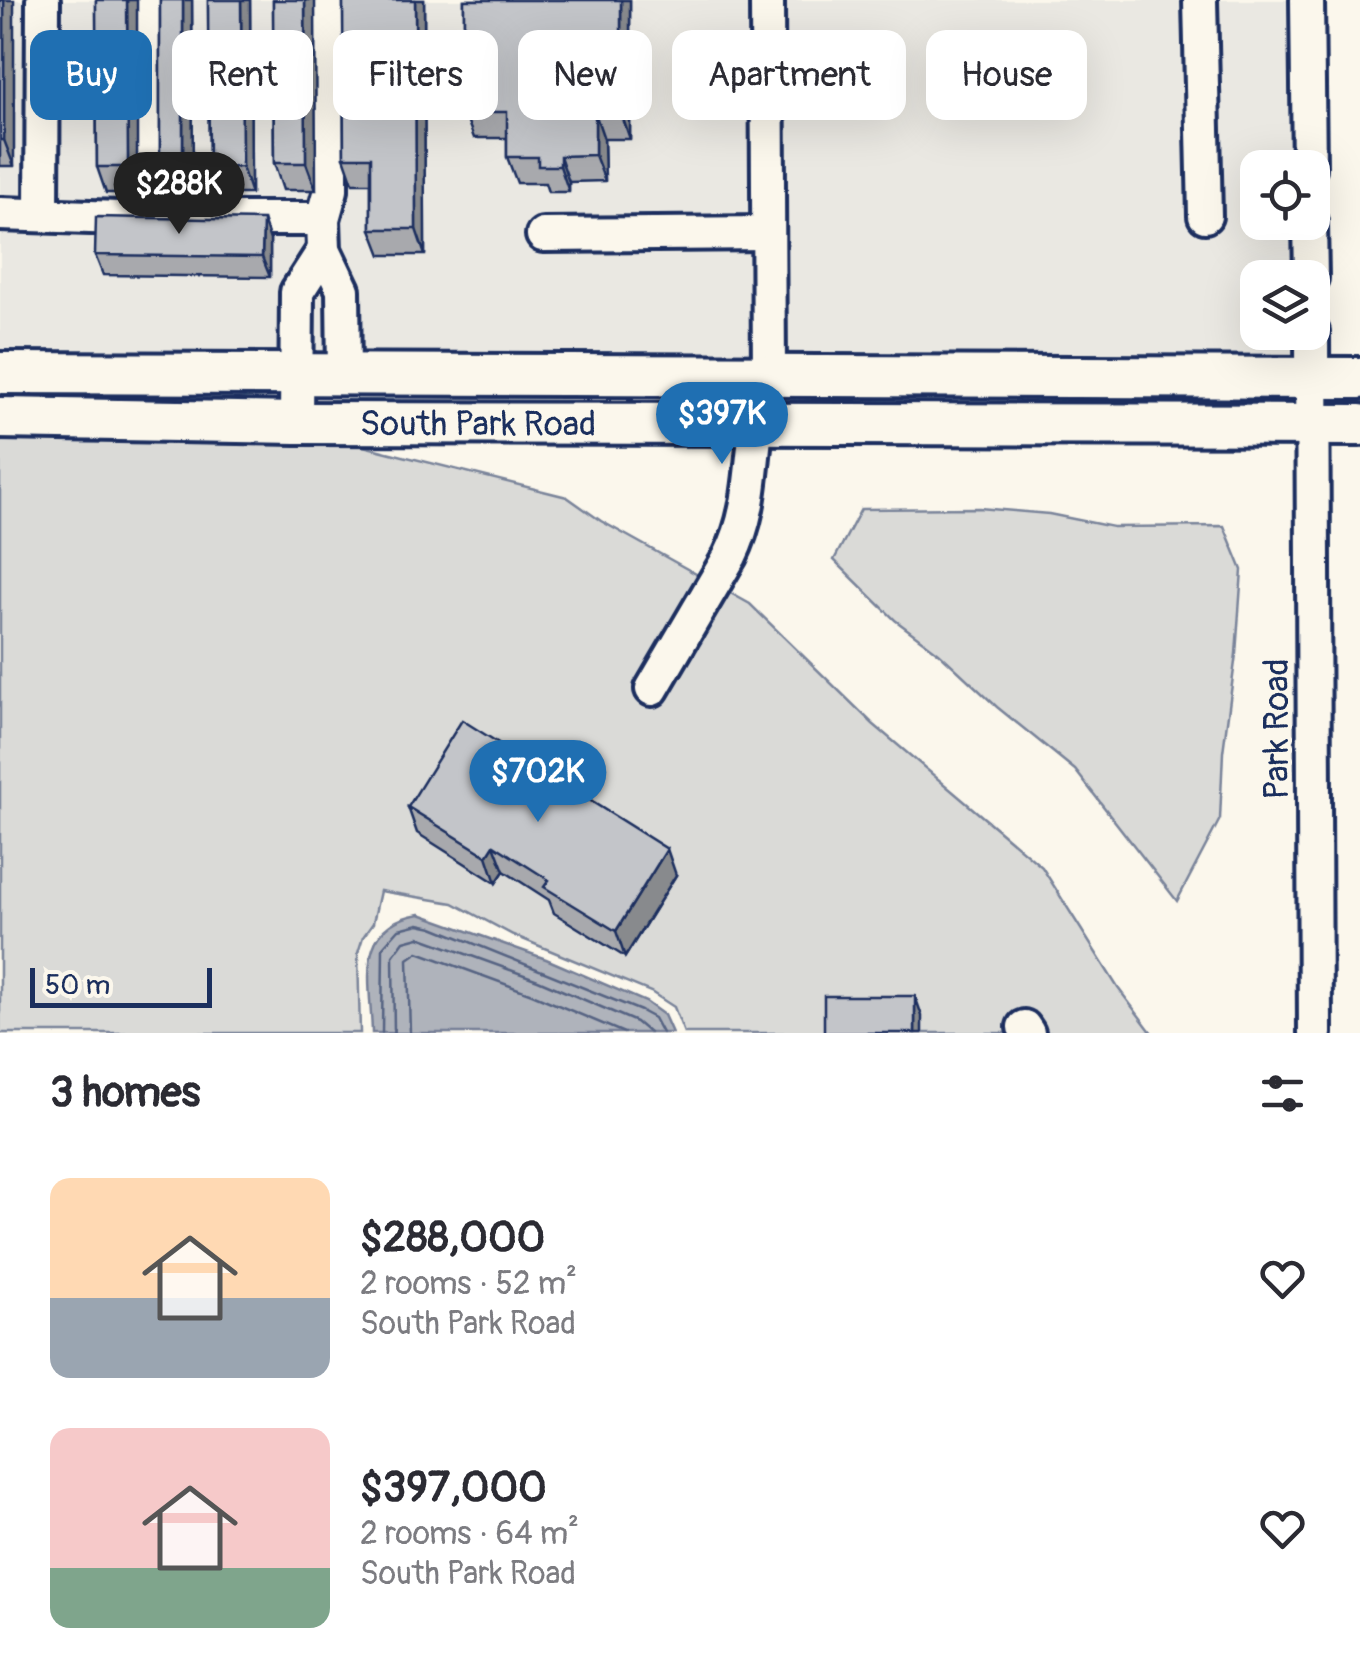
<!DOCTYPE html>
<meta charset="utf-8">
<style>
body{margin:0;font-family:Pangolin,sans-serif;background:#f7f7f7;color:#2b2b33;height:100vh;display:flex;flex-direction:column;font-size:38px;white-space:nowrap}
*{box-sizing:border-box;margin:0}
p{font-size:32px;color:#7c7c81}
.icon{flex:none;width:55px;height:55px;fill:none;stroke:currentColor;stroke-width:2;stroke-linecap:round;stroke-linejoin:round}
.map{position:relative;height:1033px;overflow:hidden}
.sheet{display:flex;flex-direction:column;background:#fff;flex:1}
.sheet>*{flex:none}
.banner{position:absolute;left:30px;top:30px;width:1300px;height:90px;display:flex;gap:20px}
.fabs{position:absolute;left:1240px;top:150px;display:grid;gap:20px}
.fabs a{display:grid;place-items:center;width:90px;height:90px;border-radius:20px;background:#fff;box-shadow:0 10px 40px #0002;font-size:50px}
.scale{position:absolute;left:30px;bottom:25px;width:182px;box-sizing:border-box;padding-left:10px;border:5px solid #1b2f5e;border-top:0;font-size:28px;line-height:35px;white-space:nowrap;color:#1b2f5e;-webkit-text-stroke:8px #fbf7ec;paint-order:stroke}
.price{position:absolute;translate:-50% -85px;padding:0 22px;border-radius:35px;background:#1f6fb2;color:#fff;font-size:32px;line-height:65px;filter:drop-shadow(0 2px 5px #0008)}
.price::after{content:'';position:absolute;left:50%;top:60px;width:30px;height:22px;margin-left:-15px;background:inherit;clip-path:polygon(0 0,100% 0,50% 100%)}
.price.active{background:#222;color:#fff}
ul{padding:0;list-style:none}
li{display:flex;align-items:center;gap:30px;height:250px;padding:0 50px}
li span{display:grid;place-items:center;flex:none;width:280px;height:200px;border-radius:20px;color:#555}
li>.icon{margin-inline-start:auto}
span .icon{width:120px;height:120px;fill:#fffc;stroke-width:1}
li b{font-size:42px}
h2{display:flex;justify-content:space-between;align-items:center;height:120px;padding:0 50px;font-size:42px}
.tag{padding:0 35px;border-radius:20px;background:#fff;box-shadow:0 10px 40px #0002;font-size:35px;line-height:90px}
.tag.active{background:#1f6fb2;color:#fff}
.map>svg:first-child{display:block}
.built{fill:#eae8e2}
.green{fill:#dadad7;stroke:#7a849a;stroke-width:2.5}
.water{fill:#afb3bb;stroke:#747e96;stroke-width:2.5}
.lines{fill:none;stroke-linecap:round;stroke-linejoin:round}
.shore{stroke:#566483;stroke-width:2.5}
.minor-casing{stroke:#1b2f5e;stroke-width:40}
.major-casing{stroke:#1b2f5e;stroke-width:48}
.minor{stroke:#fbf7ec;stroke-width:32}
.major{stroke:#fbf7ec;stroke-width:40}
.wall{fill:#a8a9ad;stroke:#1b2f5e;stroke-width:2.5}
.shaded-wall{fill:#888a8d;stroke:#1b2f5e;stroke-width:2.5}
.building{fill:#c3c5c9;stroke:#1b2f5e;stroke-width:2.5}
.labels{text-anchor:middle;stroke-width:8;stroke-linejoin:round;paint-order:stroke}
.street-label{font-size:35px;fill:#1b2f5e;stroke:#fbf7ec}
</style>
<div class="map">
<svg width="1360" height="1033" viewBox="0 0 1360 1033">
<rect width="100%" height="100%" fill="#fbf7ec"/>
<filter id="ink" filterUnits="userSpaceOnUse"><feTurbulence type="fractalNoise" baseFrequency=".01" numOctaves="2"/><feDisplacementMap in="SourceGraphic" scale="20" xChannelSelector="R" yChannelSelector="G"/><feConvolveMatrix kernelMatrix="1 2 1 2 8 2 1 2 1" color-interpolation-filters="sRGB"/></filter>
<g filter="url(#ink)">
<path class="built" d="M0 0H1293L1295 167 1258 168V222L1296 223 1297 277 1258 278V332L1298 333V365L0 361Z"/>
<g class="green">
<path d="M0 431 319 435 567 497 601 521 750 604 873 724 1042 867 1118 988 1152 1033H684L674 1007 651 992 513 935 453 903 380 891 373 923 363 937 358 953 360 1033H0Z"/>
<path d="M979 508 1049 514 1113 527 1224 526 1242 570 1236 654 1223 752 1220 819 1177 901 1075 770 997 707 939 653 895 620 834 560 861 509Z"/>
</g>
<path class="water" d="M420 914 546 959 646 1002 664 1015 672 1033H372C371 983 353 924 420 914Z"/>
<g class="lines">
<g class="shore">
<path d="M382 1033 383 947 399 929 419 924 433 927 641 1011 654 1018 662 1033"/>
<path d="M394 1033 393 956 404 941 419 937 538 980 636 1022 649 1033"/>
<path d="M410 1033 408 959 418 952 532 994 624 1033"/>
</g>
<g class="minor-casing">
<g id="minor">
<path d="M149 0 150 219H323"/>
<path d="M331 0V190L323 219 324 250 343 290 344 376"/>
<path d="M1200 0 1205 216"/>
<path d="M1307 0 1309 168"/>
<path d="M0 214 150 219"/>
<path d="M42 214 43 0"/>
<path d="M1310 222 1311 278"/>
<path d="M543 235 768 233"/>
<path d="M1312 332 1315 1033"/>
<path d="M296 423 297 292 324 250"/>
<path d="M652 689 730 556C752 512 750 469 757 422 760 406 765 390 769 375L767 0"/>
<path d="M1024 1027 1028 1033"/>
</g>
</g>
<g class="major-casing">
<g id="major">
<path d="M0 373 1360 378"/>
<path id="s1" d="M0 418 296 423 1360 425"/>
</g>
</g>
<use href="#minor" class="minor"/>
<use href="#major" class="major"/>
</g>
<g class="wall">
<path d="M0 0 14 166H0Z"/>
<path d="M96 0 137 193H106L97 167Z"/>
<path d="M160 0H192L193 193H170L160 167Z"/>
<path d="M208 0H250L251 194H219L209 168Z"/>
<path d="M273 0 316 190H283L274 163Z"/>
<path d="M343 0H424L425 255H381L371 229V183H353L344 157Z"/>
<path d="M464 0H630V139H604L605 181 569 182V192H548L545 183H517L507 157V138H474L464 112Z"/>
<path d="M270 240V277L103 275 95 255Z"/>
<path d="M408 807 676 875 625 957 554 913 549 900 504 871 496 883 417 833Z"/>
</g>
<g class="shaded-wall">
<path d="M4 0H14V166L4 140Z"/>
<path d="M127 0H137V193L128 167Z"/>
<path d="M183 0H192L193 193 183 167Z"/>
<path d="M241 0H250L251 194 242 167Z"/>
<path d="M305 0H315L316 190 306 163Z"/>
<path d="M415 0H424L425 255 416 229Z"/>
<path d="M621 0H630V139L621 113Z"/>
<path d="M595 113 604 139 605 181 595 155Z"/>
<path d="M560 156 569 182V192L560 166Z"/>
<path d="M263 220 270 240V277L262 257Z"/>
<path d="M494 845 504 871 496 883 487 856Z"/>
<path d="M667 849 676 875 625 957 616 931Z"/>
<path d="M915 996 922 1016V1033H915Z"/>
</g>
<g class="building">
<rect x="0" y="0" width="4" height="140"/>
<path d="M96 0H127L128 167H97Z"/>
<rect x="160" y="0" width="23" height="167"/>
<path d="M208 0H241L242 167 209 168Z"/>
<path d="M273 0H305L306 163H274Z"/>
<path d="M343 0H415L416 229H371V157H344Z"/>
<path d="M464 0H621V113H595V155L560 156V166H538V157H507V112H464Z"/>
<path d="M96 217 263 220 262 257 95 255Z"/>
<path d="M462 720 667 849 616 931 544 887 549 880 494 845 487 856 408 807Z"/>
<rect x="824" y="996" width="91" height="37"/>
</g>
</g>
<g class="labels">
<g class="street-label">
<text dy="12" stroke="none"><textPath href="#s1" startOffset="478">South Park Road</textPath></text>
<text transform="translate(1276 729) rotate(-90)" y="12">Park Road</text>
</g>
</g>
</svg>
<div class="fabs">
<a><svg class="icon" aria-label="locate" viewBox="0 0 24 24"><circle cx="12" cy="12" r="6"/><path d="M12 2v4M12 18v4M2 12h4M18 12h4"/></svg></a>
<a><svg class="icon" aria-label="layers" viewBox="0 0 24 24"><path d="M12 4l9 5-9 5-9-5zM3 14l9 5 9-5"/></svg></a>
</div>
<div class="scale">50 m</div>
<b class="price active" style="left:179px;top:237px">$288K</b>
<b class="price" style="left:722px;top:467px">$397K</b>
<b class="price" style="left:538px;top:825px">$702K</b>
<div class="banner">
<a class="tag active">Buy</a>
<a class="tag">Rent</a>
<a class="tag">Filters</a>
<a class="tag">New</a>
<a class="tag">Apartment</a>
<a class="tag">House</a>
</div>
</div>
<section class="sheet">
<h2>3 homes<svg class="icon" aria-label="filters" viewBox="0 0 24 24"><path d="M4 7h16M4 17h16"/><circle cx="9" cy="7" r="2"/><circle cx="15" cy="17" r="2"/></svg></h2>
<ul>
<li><span style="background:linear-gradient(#ffd9b3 60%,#9aa5b1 0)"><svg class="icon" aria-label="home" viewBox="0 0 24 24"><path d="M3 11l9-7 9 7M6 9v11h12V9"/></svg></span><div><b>$288,000</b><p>2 rooms · 52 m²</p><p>South Park Road</p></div><svg class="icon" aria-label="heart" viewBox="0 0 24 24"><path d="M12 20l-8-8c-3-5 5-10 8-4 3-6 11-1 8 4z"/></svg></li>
<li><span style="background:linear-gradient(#f6c9c9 70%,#7fa58c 0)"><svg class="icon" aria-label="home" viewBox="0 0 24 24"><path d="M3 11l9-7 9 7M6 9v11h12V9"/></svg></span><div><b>$397,000</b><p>2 rooms · 64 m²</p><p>South Park Road</p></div><svg class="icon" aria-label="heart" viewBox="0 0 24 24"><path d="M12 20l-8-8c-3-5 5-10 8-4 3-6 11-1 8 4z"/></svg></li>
</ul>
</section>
